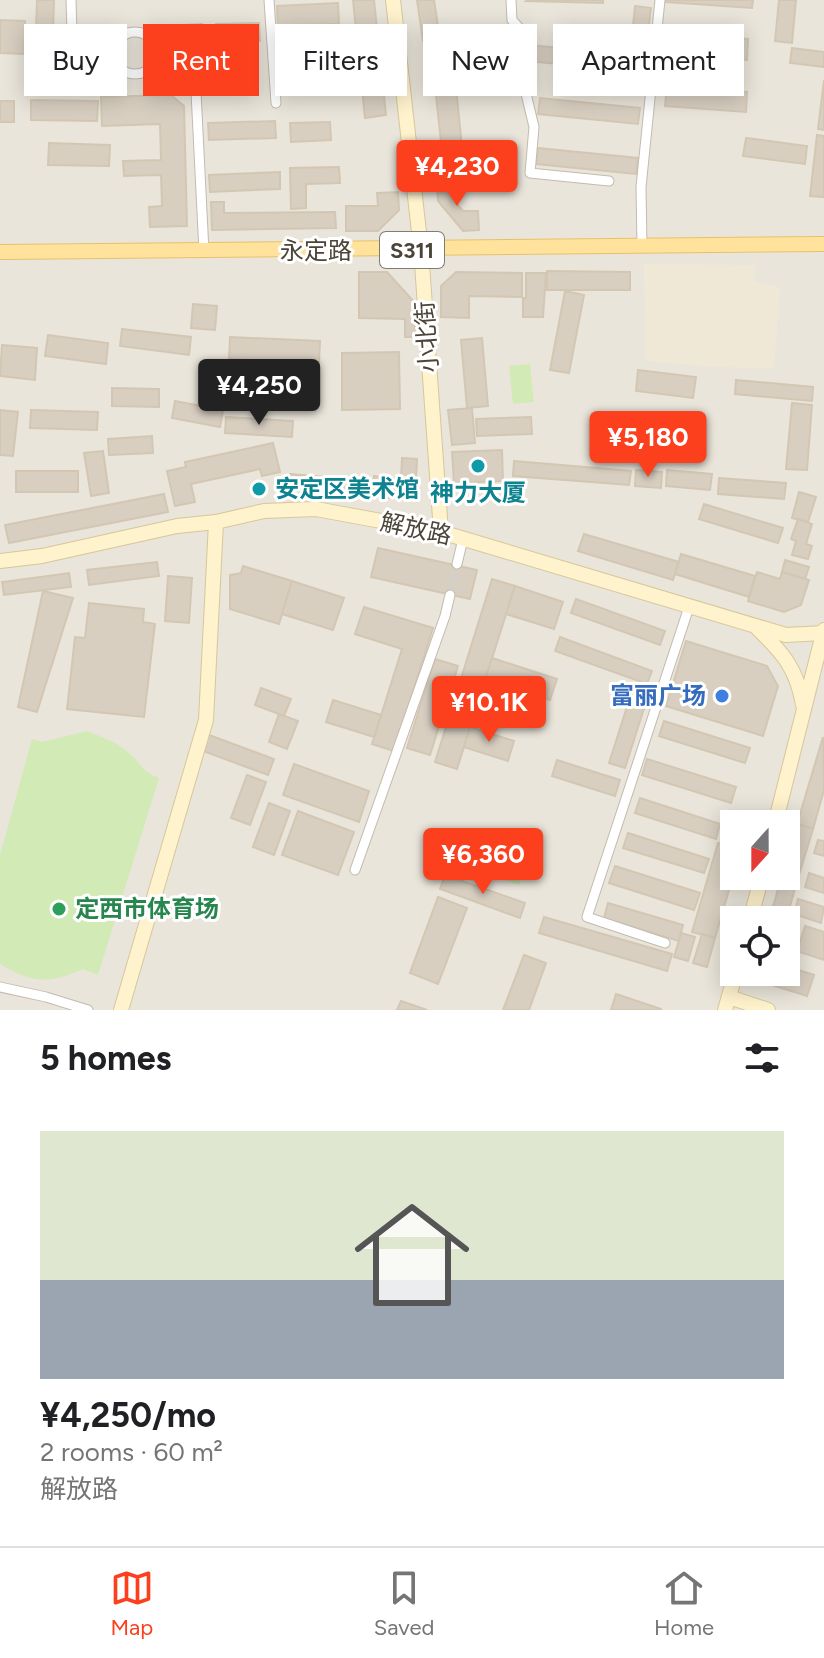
<!DOCTYPE html>
<meta charset="utf-8">
<style>
body{margin:0;font-family:Figtree,"Noto Sans SC",sans-serif;background:#f6f6f6;color:#202124;height:100vh;display:flex;flex-direction:column;font-size:30px;white-space:nowrap}
*{box-sizing:border-box;margin:0}
p{font-size:26px;color:#757577}
.icon{flex:none;width:44px;height:44px;fill:none;stroke:currentColor;stroke-width:2;stroke-linecap:round;stroke-linejoin:round}
.map{position:relative;height:1010px;overflow:hidden}
.side{display:flex;flex-direction:column;background:#fff;flex:1}
.side>*{flex:none}
.hud{position:absolute;left:24px;top:24px;width:776px;height:72px;display:flex;gap:16px}
.needle{width:52px;rotate:201deg}
.tools{position:absolute;left:720px;top:810px;display:grid;gap:16px}
.tools a{display:grid;place-items:center;width:80px;height:80px;border-radius:0px;background:#fff;box-shadow:0 4px 20px #0003;font-size:40px}
.price{position:absolute;translate:-50% -68px;padding:0 18px;border-radius:8px;background:#fc3f1d;color:#fff;font-size:26px;line-height:52px;filter:drop-shadow(0 2px 4px #0008)}
.price::after{content:'';position:absolute;left:50%;top:48px;width:24px;height:18px;margin-left:-12px;background:inherit;clip-path:polygon(0 0,100% 0,50% 100%)}
.price.on{background:#222;color:#fff}
ul{padding:0;list-style:none}
li{display:grid;align-content:center;gap:16px;height:424px;padding:0 40px}
li span{display:grid;place-items:center;height:248px;border-radius:0px;color:#555}
li>.icon{margin-inline-start:auto}
span .icon{width:144px;height:144px;fill:#fffc;stroke-width:1}
li b{font-size:34px}
h2{display:flex;justify-content:space-between;align-items:center;height:96px;padding:0 40px;font-size:34px}
.tag{padding:0 28px;border-radius:0px;background:#fff;box-shadow:0 4px 20px #0003;font-size:28px;line-height:72px}
.tag.on{background:#fc3f1d;color:#fff}
.tabs{display:flex;justify-content:space-around;align-items:center;height:112px;border-top:2px solid #e0e0e0;background:#fff;font-size:22px;color:#757577}
.tabs a{display:grid;justify-items:center;gap:4px}
.tabs .on{color:#fc3f1d}
.map>svg:first-child{display:block}
.residential{fill:#eae5da;fill-rule:evenodd}
.education{fill:#efe8d6}
.green{fill:#d2eab5}
.building{fill:#d8cfc1;stroke:#d3c7b4;stroke-width:2}
.lines{fill:none;stroke-linecap:round;stroke-linejoin:round}
.street-tunnel{stroke:#d4d0c8;stroke-width:9;stroke-dasharray:9 4.5;stroke-linecap:butt}
.street-casing{stroke:#c2bbae;stroke-width:11}
.secondary-casing{stroke:#d6c79b;stroke-width:16}
.primary-casing{stroke:#e6c16a;stroke-width:16}
.street{stroke:#fff;stroke-width:9}
.secondary{stroke:#fff3cd;stroke-width:14}
.primary{stroke:#ffe39c;stroke-width:14}
.culture-dot{fill:#0f9aa8;stroke:#fff;stroke-width:3}
.shop-dot{fill:#3f7fe0;stroke:#fff;stroke-width:3}
.leisure-dot{fill:#2e9e5b;stroke:#fff;stroke-width:3}
.labels{text-anchor:middle;stroke-width:6;stroke-linejoin:round;paint-order:stroke}
.shield{fill:#fff;stroke:#817c74;stroke-width:2}
.shield-label{font-size:22px;font-weight:bold;fill:#4b4439}
.street-label{font-size:24px;fill:#4b4439;stroke:#fff}
.culture-label{font-size:24px;font-weight:bold;fill:#0d838f;stroke:#fff;text-anchor:start}
.shop-label{font-size:24px;font-weight:bold;fill:#366cbe;stroke:#fff;text-anchor:end}
.leisure-label{font-size:24px;font-weight:bold;fill:#27864d;stroke:#fff;text-anchor:start}
</style>
<div class="map">
<svg width="824" height="1010" viewBox="0 0 824 1010">
<rect width="100%" height="100%" fill="#f6f3ec"/>
<path class="residential" d="M0 0H824V1010H0ZM734 824H786V876H734ZM734 920H786V972H734Z"/>
<path class="education" d="M644 264 756 265 753 281 780 288 774 368 714 367 646 361Z"/>
<g class="green">
<path d="M530 364 534 402 513 404 509 366Z"/>
<path d="M87 731C102 737 117 742 129 753 144 766 138 769 159 778L98 975 83 969C48 984 34 984 0 964V855L32 739 42 742Z"/>
<path d="M478 840 528 858 519 885 469 867Z"/>
</g>
<g class="building">
<path d="M37 0H54L53 31 36 30Z"/>
<path d="M353 0H374L386 115 365 118Z"/>
<path d="M417 0H434L440 39 423 41Z"/>
<path d="M527 0H603V3L526 1Z"/>
<path d="M666 0H753L752 8 666 2Z"/>
<path d="M779 0H796L792 43 775 41Z"/>
<path d="M338 3 339 24 278 26 277 6Z"/>
<path d="M635 6 651 8 646 47 631 46Z"/>
<path d="M0 20 25 21 24 54 0 53Z"/>
<path d="M259 23 260 41 217 43 216 24Z"/>
<path d="M202 24 204 56 163 57 162 26Z"/>
<path d="M674 34 748 39 747 60 672 55Z"/>
<path d="M49 41 81 42 80 71 49 70Z"/>
<path d="M81 42 101 43 100 92 79 91Z"/>
<path d="M529 45 644 56 642 72 528 61Z"/>
<path d="M452 47 464 167 444 169 431 49Z"/>
<path d="M792 48 824 52V67L790 63Z"/>
<path d="M344 63 345 82 279 84 278 66Z"/>
<path d="M254 73V91L207 93 206 74Z"/>
<path d="M824 80V130L818 129Z"/>
<path d="M667 86 747 92 746 112 665 106Z"/>
<path d="M171 95 184 106 187 226 150 227 149 207 162 206 161 175 124 176 123 161 161 160 160 124 102 126 101 97Z"/>
<path d="M540 98 640 108 638 124 538 114Z"/>
<path d="M31 100 98 101 97 121 31 120Z"/>
<rect x="0" y="101" width="14" height="21"/>
<path d="M275 121 276 138 209 140 208 123Z"/>
<path d="M330 122 331 140 291 142 290 123Z"/>
<path d="M817 135 824 136V197L810 196Z"/>
<path d="M746 138 807 146 805 164 743 156Z"/>
<path d="M49 143 110 145 109 166 48 165Z"/>
<path d="M538 148 638 158 636 174 536 164Z"/>
<path d="M339 167 340 183 306 184V208L291 209 290 168Z"/>
<path d="M280 172V189L210 192 209 175Z"/>
<path d="M455 183 456 203 463 211H478L479 230 463 231 438 201 437 184Z"/>
<path d="M398 192 399 210 378 231H346V206H378L377 193Z"/>
<path d="M211 202H224V213L335 212 336 228 212 230Z"/>
<path d="M547 271 630 272V290H547Z"/>
<path d="M359 272H387L415 303V337H405V319L359 318Z"/>
<path d="M456 272 522 273V297L469 296V318L441 317V286Z"/>
<path d="M526 273H546L543 317H523V298H526Z"/>
<path d="M565 291 584 295 569 373 550 370Z"/>
<path d="M193 304 217 306 215 330 191 328Z"/>
<path d="M122 329 191 337 189 355 120 346Z"/>
<path d="M48 335 108 343 106 364 45 356Z"/>
<path d="M230 337 320 341 319 363 229 359Z"/>
<path d="M482 338 488 406 467 408 461 340Z"/>
<path d="M2 345 37 348 35 380 0 376Z"/>
<path d="M399 352 400 409 342 410V353Z"/>
<path d="M638 370 696 377 693 398 636 391Z"/>
<path d="M231 379 310 384 309 409 229 404Z"/>
<path d="M736 380 813 387 812 401 735 394Z"/>
<path d="M112 388 159 389V407L112 406Z"/>
<path d="M175 401 223 410 220 427 172 418Z"/>
<path d="M792 403 812 405 807 470 786 469Z"/>
<path d="M472 408 475 443 452 445 448 410Z"/>
<path d="M0 410 18 412 13 456 0 455Z"/>
<path d="M31 410 98 412 97 430 30 428Z"/>
<path d="M226 417 293 421 292 437 225 433Z"/>
<path d="M531 417 532 434 477 436 476 419Z"/>
<path d="M152 436 153 453 109 455 108 439Z"/>
<path d="M273 443 280 472 262 476 260 469 191 484 195 502 175 506 167 471 186 467 185 462Z"/>
<path d="M502 450 503 481 454 483 452 452Z"/>
<path d="M103 451 109 493 91 496 84 453Z"/>
<path d="M402 458 417 459 416 478 395 498 372 496 374 476 401 479Z"/>
<path d="M514 461 631 471 629 485 513 476Z"/>
<path d="M636 470 662 472 661 488 635 486Z"/>
<path d="M667 470 712 474 710 490 666 486Z"/>
<rect x="16" y="471" width="62" height="21"/>
<path d="M290 474 360 480 359 497 289 490Z"/>
<path d="M719 478 786 483 784 499 718 494Z"/>
<path d="M799 492 816 497 808 522 792 518Z"/>
<path d="M164 494 168 512 9 543 5 525Z"/>
<path d="M704 504 783 528 778 543 699 519Z"/>
<path d="M798 519 812 524 806 544 812 546 808 559 792 555 796 541 791 539Z"/>
<path d="M584 534 679 562 673 580 578 551Z"/>
<path d="M378 548 477 570 470 599 371 577Z"/>
<path d="M681 554 755 576 749 597 675 574Z"/>
<path d="M785 560 809 567 805 579 782 572Z"/>
<path d="M157 562 159 576 89 585 87 570Z"/>
<path d="M243 566 292 581 279 624 230 609V575L241 573Z"/>
<path d="M757 572 780 579 782 572 809 580 801 605 784 612 748 601Z"/>
<path d="M69 573 71 587 4 595 2 582Z"/>
<path d="M168 576 192 578 189 623 165 621Z"/>
<path d="M492 579 515 586 457 769 435 762Z"/>
<path d="M292 581 344 598 333 630 282 614Z"/>
<path d="M515 586 563 602 554 629 506 614Z"/>
<path d="M43 591 73 598 37 712 18 707Z"/>
<path d="M576 599 665 631 660 645 571 613Z"/>
<path d="M89 603 144 609 143 622 155 624 144 717 67 709 75 637 85 638Z"/>
<path d="M364 607 433 628 394 751 372 744 402 649 355 634Z"/>
<path d="M560 637 652 671 647 684 555 651Z"/>
<path d="M686 641 767 666 778 686 763 736 666 706Z"/>
<path d="M492 658 557 679 550 700 485 679Z"/>
<path d="M435 659 458 666 430 755 407 748Z"/>
<path d="M261 688 291 699 284 716 255 705Z"/>
<path d="M632 691 648 696 625 768 609 763Z"/>
<path d="M333 700 381 715 374 737 326 722Z"/>
<path d="M279 714 298 721 287 749 269 742Z"/>
<path d="M664 721 750 748 745 763 659 736Z"/>
<path d="M470 727 514 741 508 761 464 747Z"/>
<path d="M209 735 274 759 268 775 203 751Z"/>
<path d="M823 737 824 790 813 829 797 824Z"/>
<path d="M647 759 736 787 731 803 642 775Z"/>
<path d="M557 760 620 780 615 796 552 776Z"/>
<path d="M294 764 369 791 359 822 283 795Z"/>
<path d="M247 775 266 782 250 825 231 818Z"/>
<path d="M640 798 720 824 716 839 635 813Z"/>
<path d="M269 803 290 811 274 855 253 847Z"/>
<path d="M298 811 354 832 338 875 282 855Z"/>
<path d="M797 824 813 829 798 878 786 874V861Z"/>
<path d="M628 833 709 859 704 873 623 848Z"/>
<path d="M818 840 824 841V856L814 853Z"/>
<path d="M718 843 734 848V873L715 938 692 932Z"/>
<path d="M615 866 700 893 694 910 609 883Z"/>
<path d="M809 873 824 878V893L805 887Z"/>
<path d="M786 874 798 878 786 920H769L782 876Z"/>
<path d="M445 875 525 903 520 918 440 889Z"/>
<path d="M438 897 467 908 438 984 410 973Z"/>
<path d="M798 899 824 907 821 923 794 914Z"/>
<path d="M608 903 683 925 679 941 604 918Z"/>
<path d="M544 917 672 954 667 971 539 933Z"/>
<path d="M805 926 824 932V960L797 951Z"/>
<path d="M681 933 695 937 688 961 674 957Z"/>
<path d="M702 934 715 938 707 967 693 963Z"/>
<path d="M524 955 546 963 529 1010H503Z"/>
<path d="M786 966 814 975 807 996 762 982 755 972H786Z"/>
<path d="M616 994 661 1009V1010H611Z"/>
<path d="M401 1001 427 1010H397Z"/>
</g>
<g class="lines">
<path class="street-tunnel" d="M450 595 457 564"/>
<g class="street-casing">
<g id="street">
<path d="M71 0 72 32 127 33"/>
<path d="M269 0 276 103"/>
<path d="M511 0 512 20 521 30 522 77 534 127 530 173 609 181"/>
<circle cx="135" cy="53" r="21"/>
<path d="M150 68 196 92 204 252"/>
<path d="M642 247 641 187 660 0"/>
<path d="M457 564 463 539"/>
<path d="M355 870 445 616 450 595"/>
<path d="M665 943 587 917 689 607"/>
<path d="M0 987 46 997 88 1010"/>
</g>
</g>
<g class="secondary-casing">
<g id="secondary">
<path d="M393 0 421 250 441 532"/>
<path d="M0 561 42 556 177 526 216 522 264 511 316 509 441 532 786 635 824 633"/>
<path d="M758 629C783 653 797 669 803 705"/>
<path d="M775 824 824 630"/>
<path d="M750 920 762 876"/>
<path d="M729 997 768 1010"/>
<path d="M121 1010 206 720 216 522"/>
<path d="M725 1010 736 972"/>
</g>
</g>
<g class="primary-casing">
<path id="primary" d="M0 252 824 244"/>
</g>
<use href="#street" class="street"/>
<use href="#secondary" class="secondary"/>
<use href="#primary" class="primary"/>
</g>
<g class="culture-dot">
<circle cx="478" cy="466" r="8"/>
<circle cx="259" cy="489" r="8"/>
</g>
<circle class="shop-dot" cx="722" cy="696" r="8"/>
<circle class="leisure-dot" cx="59" cy="909" r="8"/>
<g class="labels">
<rect class="shield" x="380" y="232" width="64" height="36" rx="6"/>
<g class="shield-label">
<text x="412" y="258">S311</text>
</g>
<g class="street-label">
<text x="316" y="259">永定路</text>
<text transform="translate(427 337) rotate(-94)" y="8">小北街</text>
<text transform="translate(416 529) rotate(12)" y="8">解放路</text>
</g>
<g class="culture-label">
<text x="275" y="497">安定区美术馆</text>
<text x="478" y="501" text-anchor="middle">神力大厦</text>
</g>
<g class="shop-label">
<text x="706" y="704">富丽广场</text>
</g>
<g class="leisure-label">
<text x="75" y="917">定西市体育场</text>
</g>
</g>
</svg>
<div class="tools">
<a><svg class="needle" viewBox="-14 -14 28 28"><path d="M0-13l5 13h-10z" fill="#e53935"/><path d="M0 13l5-13h-10z" fill="#757577"/></svg></a>
<a><svg class="icon" aria-label="locate" viewBox="0 0 24 24"><circle cx="12" cy="12" r="6"/><path d="M12 2v4M12 18v4M2 12h4M18 12h4"/></svg></a>
</div>
<b class="price" style="left:457px;top:208px">¥4,230</b>
<b class="price on" style="left:259px;top:427px">¥4,250</b>
<b class="price" style="left:648px;top:479px">¥5,180</b>
<b class="price" style="left:489px;top:744px">¥10.1K</b>
<b class="price" style="left:483px;top:896px">¥6,360</b>
<div class="hud">
<a class="tag">Buy</a>
<a class="tag on">Rent</a>
<a class="tag">Filters</a>
<a class="tag">New</a>
<a class="tag">Apartment</a>
</div>
</div>
<section class="side">
<h2>5 homes<svg class="icon" aria-label="filters" viewBox="0 0 24 24"><path d="M4 7h16M4 17h16"/><circle cx="9" cy="7" r="2"/><circle cx="15" cy="17" r="2"/></svg></h2>
<ul>
<li><span style="background:linear-gradient(#dfe7d0 60%,#9aa5b1 0)"><svg class="icon" aria-label="home" viewBox="0 0 24 24"><path d="M3 11l9-7 9 7M6 9v11h12V9"/></svg></span><div><b>¥4,250/mo</b><p>2 rooms · 60 m²</p><p>解放路</p></div></li>
</ul>
</section>
<nav class="tabs">
<a class="on"><svg class="icon" aria-label="map" viewBox="0 0 24 24"><path d="M3 6l6-2 6 2 6-2v14l-6 2-6-2-6 2zM9 4v14M15 6v14"/></svg>Map</a>
<a><svg class="icon" aria-label="saved" viewBox="0 0 24 24"><path d="M7 4h10v16l-5-4-5 4z"/></svg>Saved</a>
<a><svg class="icon" aria-label="home" viewBox="0 0 24 24"><path d="M3 11l9-7 9 7M6 9v11h12V9"/></svg>Home</a>
</nav>
